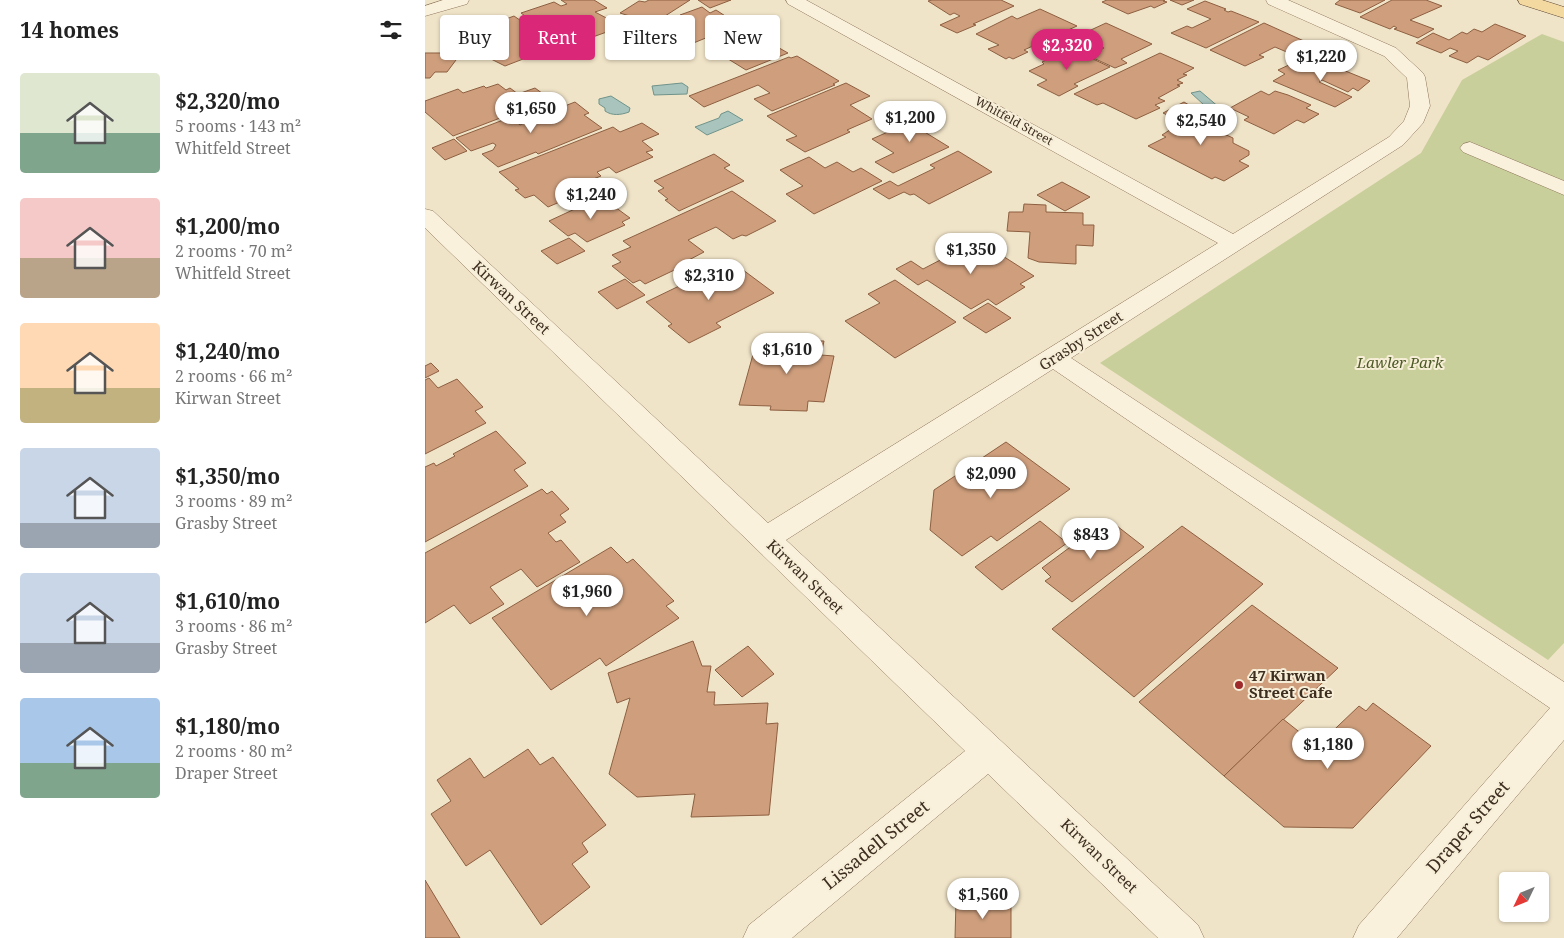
<!DOCTYPE html>
<meta charset="utf-8">
<style>
body{margin:0;font-family:"Noto Serif",serif;background:#f6f6f6;color:#222;height:100vh;display:flex;flex-direction:column;font-size:19px;white-space:nowrap}
*{box-sizing:border-box;margin:0}
p{font-size:16px;color:#767676}
.icon{flex:none;width:28px;height:28px;fill:none;stroke:currentColor;stroke-width:2;stroke-linecap:round;stroke-linejoin:round}
.map{position:relative;flex:1;overflow:hidden}
.drawer{display:flex;flex-direction:column;background:#fff;width:425px}
.drawer>*{flex:none}
.hud{position:absolute;left:15px;top:15px;width:475px;height:45px;display:flex;gap:10px}
.needle{width:32px;rotate:227deg}
.fabs{position:absolute;left:1074px;top:872px;display:grid;gap:10px}
.fabs a{display:grid;place-items:center;width:50px;height:50px;border-radius:5px;background:#fff;box-shadow:0 1px 4px #0004;font-size:25px}
.price{position:absolute;translate:-50% -42px;padding:0 11px;border-radius:18px;background:#fff;color:#222;font-size:16px;line-height:32px;filter:drop-shadow(0 1px 2px #0008)}
.price::after{content:'';position:absolute;left:50%;top:30px;width:15px;height:11px;margin-left:-8px;background:inherit;clip-path:polygon(0 0,100% 0,50% 100%)}
.price.active{background:#db2777;color:#fff}
ul{padding:0;list-style:none}
li{display:flex;align-items:center;gap:15px;height:125px;padding:0 20px}
li span{display:grid;place-items:center;flex:none;width:140px;height:100px;border-radius:5px;color:#555}
li>.icon{margin-inline-start:auto}
span .icon{width:60px;height:60px;fill:#fffc;stroke-width:1}
li b{font-size:21px}
h2{display:flex;justify-content:space-between;align-items:center;height:60px;padding:0 20px;font-size:21px}
.tag{padding:0 18px;border-radius:5px;background:#fff;box-shadow:0 1px 4px #0004;font-size:18px;line-height:45px}
.tag.active{background:#db2777;color:#fff}
main{display:flex;flex:1;min-height:0}
.map>svg:first-child{display:block}
.green{fill:#c9cf9b}
.water{fill:#a9c4bc;stroke:#6f938a}
.building{fill:#cf9f7d;stroke:#8d5f41}
.lines{fill:none;stroke-linecap:round;stroke-linejoin:round}
.minor-casing{stroke:#8d765c;stroke-width:1}
.major-casing{stroke:#5b4430;stroke-width:1}
.minor{fill:#faf1dc;fill-rule:evenodd}
.major{fill:#f3d9a0;fill-rule:evenodd}
.poi-dot{fill:#9e2a2b;stroke:#f7eed8;stroke-width:2}
.labels{text-anchor:middle;stroke-width:4;stroke-linejoin:round;paint-order:stroke}
.far-street-label{font-size:12px;fill:#3d2e20;stroke:#f7eed8}
.street-label{font-size:15px;fill:#3d2e20;stroke:#f7eed8}
.park-label{font-size:15px;font-style:italic;fill:#4d5a26;stroke:#f7eed8}
.poi-label{font-size:15px;font-weight:bold;fill:#3d2e20;stroke:#f7eed8;text-anchor:start}
.near-street-label{font-size:18px;fill:#3d2e20;stroke:#f7eed8}
</style>
<main>
<section class="drawer">
<h2>14 homes<svg class="icon" aria-label="filters" viewBox="0 0 24 24"><path d="M4 7h16M4 17h16"/><circle cx="9" cy="7" r="2"/><circle cx="15" cy="17" r="2"/></svg></h2>
<ul>
<li><span style="background:linear-gradient(#dfe7d0 60%,#7fa58c 0)"><svg class="icon" aria-label="home" viewBox="0 0 24 24"><path d="M3 11l9-7 9 7M6 9v11h12V9"/></svg></span><div><b>$2,320/mo</b><p>5 rooms · 143 m²</p><p>Whitfeld Street</p></div></li>
<li><span style="background:linear-gradient(#f6c9c9 60%,#b9a48a 0)"><svg class="icon" aria-label="home" viewBox="0 0 24 24"><path d="M3 11l9-7 9 7M6 9v11h12V9"/></svg></span><div><b>$1,200/mo</b><p>2 rooms · 70 m²</p><p>Whitfeld Street</p></div></li>
<li><span style="background:linear-gradient(#ffd9b3 65%,#c2b280 0)"><svg class="icon" aria-label="home" viewBox="0 0 24 24"><path d="M3 11l9-7 9 7M6 9v11h12V9"/></svg></span><div><b>$1,240/mo</b><p>2 rooms · 66 m²</p><p>Kirwan Street</p></div></li>
<li><span style="background:linear-gradient(#c9d6e8 75%,#9aa5b1 0)"><svg class="icon" aria-label="home" viewBox="0 0 24 24"><path d="M3 11l9-7 9 7M6 9v11h12V9"/></svg></span><div><b>$1,350/mo</b><p>3 rooms · 89 m²</p><p>Grasby Street</p></div></li>
<li><span style="background:linear-gradient(#c9d6e8 70%,#9aa5b1 0)"><svg class="icon" aria-label="home" viewBox="0 0 24 24"><path d="M3 11l9-7 9 7M6 9v11h12V9"/></svg></span><div><b>$1,610/mo</b><p>3 rooms · 86 m²</p><p>Grasby Street</p></div></li>
<li><span style="background:linear-gradient(#a9c7e8 65%,#7fa58c 0)"><svg class="icon" aria-label="home" viewBox="0 0 24 24"><path d="M3 11l9-7 9 7M6 9v11h12V9"/></svg></span><div><b>$1,180/mo</b><p>2 rooms · 80 m²</p><p>Draper Street</p></div></li>
</ul>
</section>
<div class="map">
<svg width="1139" height="938" viewBox="0 0 1139 938">
<rect width="100%" height="100%" fill="#f0e4c8"/>
<path class="green" d="M1117 34 1139 42V643L1123 660 675 363 996 153 1037 80Z"/>
<g class="water">
<path d="M257 83 263 87 262 94 229 95 227 86Z"/>
<path d="M775 91 802 114 791 116 766 93Z"/>
<path d="M186 96 205 108 204 112C196 115 187 116 180 111V108L174 104V99Z"/>
<path d="M303 111 318 120 282 135 270 127 294 118 296 114Z"/>
</g>
<g class="building">
<path d="M136 0H169L182 8 170 12 189 22 183 24 190 29 151 43 127 28H117L96 13 129 2 136 6 142 4Z"/>
<path d="M224 0H265L226 25 211 21V18L195 13 214 1 220 2Z"/>
<path d="M273 0H306L285 8Z"/>
<path d="M507 0H576L589 6 548 24 551 25 532 33 515 25 535 16 529 13 525 15 503 1Z"/>
<path d="M682 0H740L738 1 742 2 729 8 726 6 703 14 677 2Z"/>
<path d="M745 0H769L757 5Z"/>
<path d="M915 0H960L935 13 910 4Z"/>
<path d="M967 0H1001L1017 6 985 20 1009 29 993 38 969 29 972 28 969 26 965 29 935 17Z"/>
<path d="M780 1 801 9 799 10 803 12 806 11 834 22 781 48 746 33 762 26 767 28 786 19 762 9Z"/>
<path d="M277 7 285 13 291 10 308 21 301 23 308 27 261 46 237 30 255 24 249 20 258 17 255 15Z"/>
<path d="M615 9 652 26 599 50 603 52 588 59 584 57 581 59 563 49 574 45 551 34 587 16 592 19Z"/>
<path d="M89 16 132 46 80 66 62 57 58 58 41 46 31 49 28 47 24 49 17 43Z"/>
<path d="M681 23 727 44 696 59 702 63 690 68 664 56 679 48 655 35Z"/>
<path d="M839 23 890 46 871 56 850 47 834 55 839 57 820 66 785 50Z"/>
<path d="M1070 24 1101 36 1063 60 1053 56 1042 63 1024 56 1033 51 1025 48 1016 53 991 43 1008 33 1024 40 1037 32 1042 34 1049 29 1057 32Z"/>
<path d="M326 32 363 53 321 70 287 49Z"/>
<path d="M641 51 646 53 651 51 685 67 649 84 653 86 634 96 612 85 622 80 604 71 619 64 617 62Z"/>
<path d="M0 53H27L25 56H34L22 72H10L5 78H0Z"/>
<path d="M735 53 769 68 758 74 762 75 752 80 758 83 752 85 755 86 733 98 740 101 730 105 735 108 711 119 678 103 672 105 649 94Z"/>
<path d="M372 56 414 81 408 84 410 85 347 111 329 99 345 93 333 85 279 107 264 96 364 57 366 58Z"/>
<path d="M891 59 945 81 933 91 928 88 923 92 897 80 894 82 927 97 910 107 848 81 860 74 853 70 866 64 875 67Z"/>
<path d="M421 83 445 96 425 105 447 119 422 130 425 132 380 152 361 140 372 136 342 116Z"/>
<path d="M73 84 81 90 85 88 93 94 110 88 125 99 28 136 0 112V101L33 89 38 93 59 86 61 88Z"/>
<path d="M836 91 844 95 850 91 863 95 886 105 881 108 894 114 879 123 872 120 849 134 819 120 824 117 805 108Z"/>
<path d="M150 102 164 113 159 115 177 128 113 154 111 152 73 167 57 154 68 150 71 145 68 143 46 151 31 138 86 117 95 125 99 123 92 118 113 110 119 114Z"/>
<path d="M759 102 777 113 766 119 808 138V143L824 151V155L814 161 824 166 799 181 790 177 787 179 723 146 741 137 737 135 757 122 738 113Z"/>
<path d="M499 112 518 123 498 131 524 147 468 173 450 162 469 153 447 139 474 127 469 125Z"/>
<path d="M217 123 234 134 217 141 228 150 221 152 228 157 191 173 184 167 172 172 176 176 158 183 165 189 123 207 109 195 100 198 90 190 94 189 74 172 188 127 195 132Z"/>
<path d="M29 139 42 151 20 160 7 148Z"/>
<path d="M533 151 567 172 504 204 489 194 485 195 479 192 464 199 448 189 465 181 473 186 510 168 505 165Z"/>
<path d="M289 154 305 165 299 168 319 181 254 211 240 200 243 199 233 191 239 188 229 181Z"/>
<path d="M384 157 400 168 412 162 428 172 436 168 457 181 389 214 361 194 378 186 355 170Z"/>
<path d="M637 182 665 197 640 211 612 195Z"/>
<path d="M307 191 351 221 321 236 317 235 308 239 291 227 263 240 279 252 260 262 262 264 220 284 215 280 208 283 187 266 196 262 187 255 206 247 198 241Z"/>
<path d="M179 199 205 218 197 222 200 225 162 242 150 233 143 236 124 221 167 201 169 203Z"/>
<path d="M599 204 621 205V212L658 213V225H669L668 246 651 245V264L614 262 603 258 605 232 582 231 584 212H598Z"/>
<path d="M144 238 160 251 132 264 116 251Z"/>
<path d="M533 241 545 249 549 247 562 256 570 251 609 276 595 284 600 287 571 305 563 299 546 309 502 280 493 285 471 269 486 261 498 269 523 256 514 251Z"/>
<path d="M306 261 349 293 291 323 296 327 264 343 243 326 247 324 221 302Z"/>
<path d="M200 279 220 295 192 309 173 292Z"/>
<path d="M470 280 531 322 470 358 420 321 455 303 443 294Z"/>
<path d="M563 303 586 318 561 333 538 318Z"/>
<path d="M332 340 399 341 396 355 409 356 399 402 383 401 382 411 345 410 346 406 314 405Z"/>
<path d="M6 363 14 371 0 378V366Z"/>
<path d="M4 378 13 388 32 379 58 407 50 411 61 423 0 454V380Z"/>
<path d="M71 431 101 463 89 470 103 486 0 542V467L9 463 11 466 30 456 28 454Z"/>
<path d="M581 442 645 489 572 541 566 536 537 556 505 530 509 490Z"/>
<path d="M117 489 122 494 127 491 144 509 135 515 141 522 123 533 131 542 136 540 155 562 112 587 96 569 65 587 79 604 45 624 29 605 0 623V553Z"/>
<path d="M683 519 719 547 647 602 620 581 626 577 617 568Z"/>
<path d="M615 521 642 543 577 590 550 567Z"/>
<path d="M757 526 838 584 709 697 627 629Z"/>
<path d="M186 547 202 563 208 559 249 601 241 606 254 618 181 666 175 658 126 690 67 618Z"/>
<path d="M827 605 913 668 799 776 714 702Z"/>
<path d="M268 641 277 666H286L282 692H290L289 705 343 703 341 724 353 723 344 815 266 817 270 794 212 797 184 774 205 698 192 703 183 673Z"/>
<path d="M323 646 349 674 317 697 290 670Z"/>
<path d="M948 703 1006 746 928 828 859 827 799 776 858 719 892 746 934 706 941 711Z"/>
<path d="M103 749 115 765 128 757 181 825 157 843 163 852 147 864 165 887 116 925 65 850 41 866 6 814 26 801 12 780 45 758 59 778Z"/>
<path d="M0 880 35 938H0Z"/>
<path d="M531 901 586 902V938H530Z"/>
</g>
<g class="lines">
<g class="minor-casing">
<g id="minor">
<path d="M18 0H44L42 4 0 16V6Z"/>
<path d="M361 0H381L808 234 964 137 979 121 985 106 982 78 959 56 843 4 841 0H863L971 48 998 73 1000 77 1005 106 998 123 978 145 646 358 1139 682V740L972 938H928L934 925 1125 708 628 369 361 540 773 925 779 938H733L563 774 367 938H318L324 925 540 751 0 228V209L8 211 343 523 793 243 363 4Z"/>
<path d="M1045 142 1139 181V195L1038 152 1035 148 1038 144Z"/>
</g>
</g>
<g class="major-casing">
<path id="major" d="M1093 0H1117L1139 7V18L1095 4Z"/>
</g>
<use href="#minor" class="minor"/>
<use href="#major" class="major"/>
</g>
<circle class="poi-dot" cx="814" cy="685" r="5"/>
<g class="labels">
<g class="far-street-label">
<text transform="translate(589 121) rotate(29)" y="4">Whitfeld Street</text>
</g>
<g class="street-label">
<text transform="translate(86 298) rotate(43)" y="5">Kirwan Street</text>
<text transform="translate(656 341) rotate(-33)" y="5">Grasby Street</text>
<text transform="translate(380 577) rotate(44)" y="5">Kirwan Street</text>
<text transform="translate(674 856) rotate(44)" y="5">Kirwan Street</text>
</g>
<g class="park-label">
<text x="975" y="368">Lawler Park</text>
</g>
<g class="poi-label">
<text x="824" y="681">47 Kirwan<tspan x="824" dy="17">Street Cafe</tspan></text>
</g>
<g class="near-street-label">
<text transform="translate(1043 827) rotate(-49)" y="6">Draper Street</text>
<text transform="translate(451 845) rotate(-39)" y="6">Lissadell Street</text>
</g>
</g>
</svg>
<div class="fabs">
<a><svg class="needle" viewBox="-14 -14 28 28"><path d="M0-13l5 13h-10z" fill="#e53935"/><path d="M0 13l5-13h-10z" fill="#767676"/></svg></a>
</div>
<b class="price active" style="left:642px;top:71px">$2,320</b>
<b class="price" style="left:896px;top:82px">$1,220</b>
<b class="price" style="left:106px;top:134px">$1,650</b>
<b class="price" style="left:485px;top:143px">$1,200</b>
<b class="price" style="left:776px;top:146px">$2,540</b>
<b class="price" style="left:166px;top:220px">$1,240</b>
<b class="price" style="left:546px;top:275px">$1,350</b>
<b class="price" style="left:284px;top:301px">$2,310</b>
<b class="price" style="left:362px;top:375px">$1,610</b>
<b class="price" style="left:566px;top:499px">$2,090</b>
<b class="price" style="left:666px;top:560px">$843</b>
<b class="price" style="left:162px;top:617px">$1,960</b>
<b class="price" style="left:903px;top:770px">$1,180</b>
<b class="price" style="left:558px;top:920px">$1,560</b>
<div class="hud">
<a class="tag">Buy</a>
<a class="tag active">Rent</a>
<a class="tag">Filters</a>
<a class="tag">New</a>
</div>
</div>
</main>
